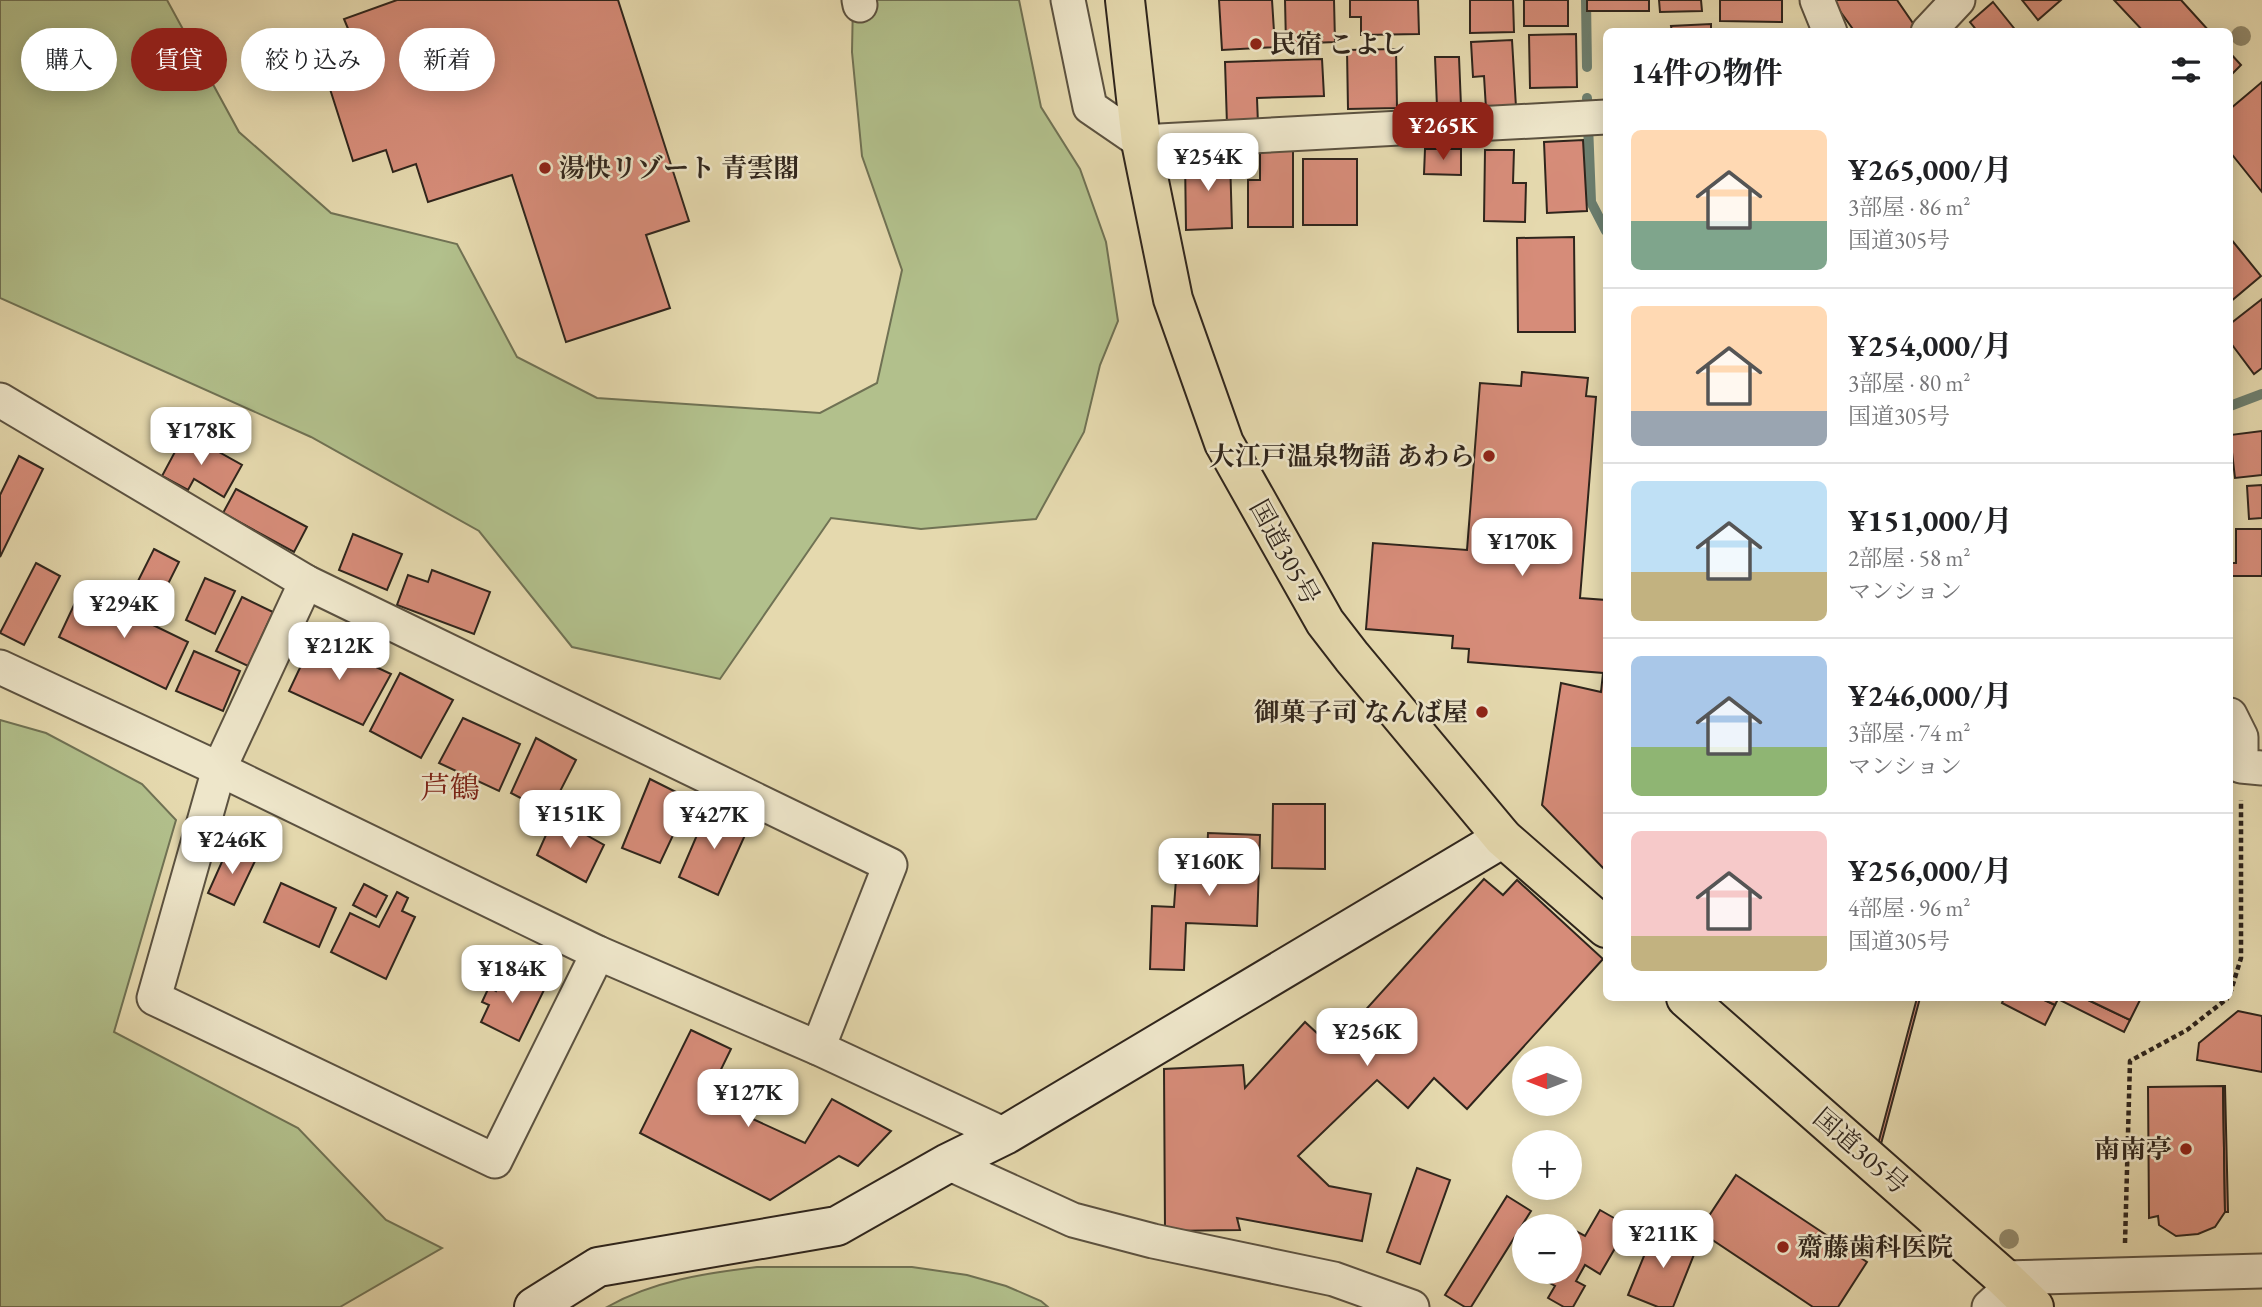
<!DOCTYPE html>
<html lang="ja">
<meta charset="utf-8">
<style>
body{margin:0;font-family:"EB Garamond","Noto Serif JP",serif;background:#f6f6f6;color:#202124;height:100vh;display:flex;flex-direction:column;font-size:26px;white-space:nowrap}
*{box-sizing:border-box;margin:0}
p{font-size:23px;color:#757577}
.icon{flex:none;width:38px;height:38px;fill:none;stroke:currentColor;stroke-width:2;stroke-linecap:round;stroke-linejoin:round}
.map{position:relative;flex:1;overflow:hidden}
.details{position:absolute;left:1603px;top:28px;width:630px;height:973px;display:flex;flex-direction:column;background:#fff;border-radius:10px;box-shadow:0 4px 18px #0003}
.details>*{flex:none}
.banner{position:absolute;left:21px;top:28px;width:665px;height:63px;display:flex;gap:14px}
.needle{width:46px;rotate:270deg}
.controls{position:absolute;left:1512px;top:1046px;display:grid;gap:14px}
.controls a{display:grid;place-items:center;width:70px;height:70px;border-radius:50%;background:#fff;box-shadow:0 4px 18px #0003;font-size:35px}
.price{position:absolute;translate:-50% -60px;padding:0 16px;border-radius:14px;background:#fff;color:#222;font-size:23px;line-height:46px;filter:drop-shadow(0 2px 4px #0008)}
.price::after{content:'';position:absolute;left:50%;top:42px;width:21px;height:16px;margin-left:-10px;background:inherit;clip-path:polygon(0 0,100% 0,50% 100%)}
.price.selected{background:#8f2418;color:#fff}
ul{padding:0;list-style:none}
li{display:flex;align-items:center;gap:21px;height:175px;padding:0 28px}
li+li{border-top:2px solid #e0e0e0}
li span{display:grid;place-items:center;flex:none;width:196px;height:140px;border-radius:10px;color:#555}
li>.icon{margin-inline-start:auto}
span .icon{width:84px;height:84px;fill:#fffc;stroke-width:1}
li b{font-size:30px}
h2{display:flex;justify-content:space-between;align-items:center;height:84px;padding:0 28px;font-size:30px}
.chip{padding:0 24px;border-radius:32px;background:#fff;box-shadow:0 4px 18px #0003;font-size:24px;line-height:63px}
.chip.selected{background:#8f2418;color:#fff}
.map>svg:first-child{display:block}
.green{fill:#b2c08c;stroke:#707254;stroke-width:2}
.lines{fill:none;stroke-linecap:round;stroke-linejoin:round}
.stream{stroke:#6d7f6f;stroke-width:10}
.building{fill:#d68c79;stroke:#2f251c;stroke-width:2}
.street-casing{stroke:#5c5240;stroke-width:37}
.secondary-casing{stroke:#2f251c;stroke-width:42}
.highway-casing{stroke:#2f251c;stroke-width:42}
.path{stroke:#2f251c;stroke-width:4.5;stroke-dasharray:5 3.5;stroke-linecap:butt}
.street{stroke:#eee6ca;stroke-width:33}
.secondary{stroke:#eee6ca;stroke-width:38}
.highway{stroke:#e5d9ae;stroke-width:38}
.tree{fill:#938b6d}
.poi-dot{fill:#8f2418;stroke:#eee6ca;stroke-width:2.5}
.labels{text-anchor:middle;stroke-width:5;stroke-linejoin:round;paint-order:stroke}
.poi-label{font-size:26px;font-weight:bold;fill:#2f251c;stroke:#eee6ca;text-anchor:start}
.street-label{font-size:26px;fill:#2f251c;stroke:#eee6ca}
.quarter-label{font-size:30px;fill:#7a1f14;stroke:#eee6ca}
</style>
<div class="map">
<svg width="2262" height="1307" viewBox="0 0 2262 1307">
<rect width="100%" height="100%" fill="#e5d9ae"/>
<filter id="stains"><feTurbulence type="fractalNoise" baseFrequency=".00286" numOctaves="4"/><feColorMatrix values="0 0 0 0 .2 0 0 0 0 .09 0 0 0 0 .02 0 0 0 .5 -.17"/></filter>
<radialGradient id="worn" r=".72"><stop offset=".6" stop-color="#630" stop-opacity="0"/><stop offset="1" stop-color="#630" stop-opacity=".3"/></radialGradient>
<g class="green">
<path d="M0 0H167L239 132 331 213 457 244 517 357 597 398 820 413 877 383 902 270 862 156 852 52 853 0H1019L1041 107 1080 169 1106 242 1118 321 1100 365 1084 432 1036 519 921 529 831 518 720 679 572 647 479 531 311 437 0 298Z"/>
<path d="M0 720 46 733 142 784 176 820 114 1032 298 1128 386 1220 442 1248 340 1307H0Z"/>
<path d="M757 1267H912L967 1275 1006 1286 1041 1301 1048 1307H607C653 1281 706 1273 757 1267Z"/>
</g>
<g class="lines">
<g class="stream">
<path d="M1586 0 1587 67"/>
<path d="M1587 98 1591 202 1606 231"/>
<path d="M2230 406 2262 394"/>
</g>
</g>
<g class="building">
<path d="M397 0H618L689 221 646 235 670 308 566 342 512 175 428 202 416 164 393 172 386 150 353 161 315 42 349 31 344 19Z"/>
<path d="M1219 0H1272L1275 47 1222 50Z"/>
<path d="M1285 0H1334L1335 42 1286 44Z"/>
<path d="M1350 0H1418L1419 34 1361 35V17H1350Z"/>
<path d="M1470 0H1513L1514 32 1470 33Z"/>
<rect x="1524" y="0" width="44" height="26"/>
<rect x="1587" y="0" width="62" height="11"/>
<path d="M1659 0H1701L1702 11 1660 12Z"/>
<path d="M1720 0H1782V22L1720 21Z"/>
<path d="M1832 0H1897L1919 32H1855Z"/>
<path d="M2022 0H2061L2038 20Z"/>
<path d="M2114 0H2181L2210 32H2144Z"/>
<path d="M1993 2 2017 32H1978L1970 22Z"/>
<path d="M1711 24V32H1672L1671 26Z"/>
<path d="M1576 34 1577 87 1530 88 1529 35Z"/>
<path d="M1512 40 1516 107 1486 109 1484 76 1473 77 1471 42Z"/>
<path d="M1396 49 1397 108 1348 109 1347 50Z"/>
<path d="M2230 53 2241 65 2230 76Z"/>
<path d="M1435 57H1459L1461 106 1437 107Z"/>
<path d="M1322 59 1324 96 1257 98 1258 124 1227 125 1225 62Z"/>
<path d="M2262 82V192L2230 152V109Z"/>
<path d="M1583 140 1587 211 1547 213 1544 142Z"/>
<path d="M1425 149H1461V175L1424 174Z"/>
<path d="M1260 150H1293V227H1248V180H1260Z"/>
<path d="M1485 150H1514L1513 183H1526L1525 222 1484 221Z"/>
<path d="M1230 157 1232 228 1186 230 1185 158Z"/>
<rect x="1303" y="159" width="54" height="66"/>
<path d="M1574 237 1575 332H1518L1517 238Z"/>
<path d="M2230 238 2261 276 2230 302Z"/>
<path d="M2262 299V368L2254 374 2230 342V324Z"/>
<path d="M1522 372 1588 378 1586 396 1596 397 1580 598 1606 600V871L1542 805 1561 683 1601 692 1603 673 1468 662 1469 649 1452 648 1453 636 1366 629 1373 543 1467 550 1480 383 1521 386Z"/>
<path d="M2262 431V475L2235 478 2230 435Z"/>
<path d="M185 433 242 465 224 497 194 479 188 490 162 476Z"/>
<path d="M19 456 43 469 0 557V495Z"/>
<path d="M2262 485V518L2249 519 2247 486Z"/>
<path d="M236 489 307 527 294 552 223 513Z"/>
<path d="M2236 529H2262V576H2230V563H2236Z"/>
<path d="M353 534 402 554 387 590 339 570Z"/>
<path d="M154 549 179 562 156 608 131 595Z"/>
<path d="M36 563 60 576 24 645 0 633Z"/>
<path d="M432 570 490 592 474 634 397 605 408 575 428 582Z"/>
<path d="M205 578 235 591 215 634 186 620Z"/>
<path d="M81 590 188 642 166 689 59 637Z"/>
<path d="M242 597 273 612 248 666 216 651Z"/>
<path d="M314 638 391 674 363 725 289 691Z"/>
<path d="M194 651 240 671 223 711 176 691Z"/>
<path d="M400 673 453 700 421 758 370 731Z"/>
<path d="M463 718 520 744 499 791 439 763Z"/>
<path d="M536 738 576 760 549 813 511 793Z"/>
<path d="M650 779 690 799 660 863 622 848Z"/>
<path d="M1273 804H1325V869L1272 868Z"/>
<path d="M709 807 750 824 718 895 679 877Z"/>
<path d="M554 817 604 845 586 882 537 855Z"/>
<path d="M1208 833 1260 835 1257 926 1186 923 1184 970 1150 969 1152 906 1174 907 1176 879 1206 880Z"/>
<path d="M229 846 256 859 234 905 208 893Z"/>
<path d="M1484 879 1503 895 1517 880 1603 959 1467 1109 1434 1078 1408 1108 1377 1080 1298 1156 1329 1186 1371 1194 1362 1241 1237 1218 1240 1230 1165 1231 1164 1069 1243 1065 1245 1088 1305 1022 1332 1047Z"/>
<path d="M281 883 336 908 319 947 264 922Z"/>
<path d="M364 884 387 896 376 917 353 905Z"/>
<path d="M397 892 408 898 402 911 415 917 386 979 331 952 350 913 379 927Z"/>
<path d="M507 969 545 988 519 1041 481 1022 489 1005 482 1002 489 987 496 991Z"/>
<path d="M1917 998H1920L1881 1144H1878Z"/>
<path d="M2004 998H2040L2055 1005 2045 1025 2002 1003Z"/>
<path d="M2040 998H2084L2130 1020 2124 1032 2058 999 2055 1005Z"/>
<path d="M2084 998H2141L2130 1020Z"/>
<path d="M2238 1011 2262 1016V1072L2197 1060 2199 1043Z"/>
<path d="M691 1030 731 1049 707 1098 805 1143 832 1099 891 1131 858 1166 839 1156 770 1200 640 1133Z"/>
<path d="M2223 1086 2225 1212 2215 1227 2198 1234 2176 1236 2159 1225 2158 1216 2149 1218 2148 1087Z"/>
<path d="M2223 1086H2225L2228 1212H2225Z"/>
<path d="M1417 1168 1450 1180 1420 1264 1387 1252Z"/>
<path d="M1736 1175 1867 1262 1838 1307H1813L1699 1231Z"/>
<path d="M1507 1196 1531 1211 1471 1307H1465L1445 1295Z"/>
<path d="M1600 1210 1628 1226 1600 1274 1585 1265 1576 1281 1585 1286 1573 1307H1564L1548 1298 1555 1286 1530 1272H1570V1228L1585 1236Z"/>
<path d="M1655 1229 1697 1247 1673 1307H1658L1628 1295Z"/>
</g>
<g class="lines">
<g class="street-casing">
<g id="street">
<path d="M859 0 860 5"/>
<path d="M1068 0 1090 107 1141 142 1606 117"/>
<path d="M1817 0 1830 32"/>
<path d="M1928 32 1958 0"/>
<path d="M0 400 306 582 890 865 818 1048"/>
<path d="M306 582 219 769 154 998 495 1161 598 953"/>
<path d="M0 667 219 769 598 953 818 1048 1005 1135"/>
<path d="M2230 715 2241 737V766L2262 768"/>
<path d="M948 1163 1073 1220 1153 1241 1334 1279 1412 1307"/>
<path d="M2004 1278 2262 1271"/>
<path d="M1989 1307 2012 1286"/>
</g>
</g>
<g class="secondary-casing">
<path id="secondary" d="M534 1307 598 1267 837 1226 948 1163 1005 1135 1503 838"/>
</g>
<g class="highway-casing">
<g id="highway">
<path d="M1125 0 1141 142 1173 299 1224 443 1325 622 1352 657 1503 838 1606 928"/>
<path d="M1686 998 2004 1278 2034 1307"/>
</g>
</g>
<g class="path">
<path d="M2230 994 2241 958V800"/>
<path d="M2125 1243 2130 1061 2187 1030 2228 998"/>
</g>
<use href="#street" class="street"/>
<use href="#secondary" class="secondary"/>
<use href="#highway" class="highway"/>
</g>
<g class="tree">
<circle cx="2241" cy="36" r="10"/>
<circle cx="2009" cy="1239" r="10"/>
</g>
<g class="poi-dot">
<circle cx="1256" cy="44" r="7"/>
<circle cx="545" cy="168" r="7"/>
<circle cx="1489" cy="456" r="7"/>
<circle cx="1482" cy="712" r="7"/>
<circle cx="2186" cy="1149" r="7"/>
<circle cx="1783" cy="1247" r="7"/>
</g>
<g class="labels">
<g class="poi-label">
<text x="1270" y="53">民宿 こよし</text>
<text x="559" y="177">湯快リゾート 青雲閣</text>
<text x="1475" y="465" text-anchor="end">大江戸温泉物語 あわら</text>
<text x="1468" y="721" text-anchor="end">御菓子司 なんば屋</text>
<text x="2172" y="1158" text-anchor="end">南南亭</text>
<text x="1797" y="1256">齋藤歯科医院</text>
</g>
<g class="street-label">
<text transform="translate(1285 552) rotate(61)" y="9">国道305号</text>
<text transform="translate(1861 1151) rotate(41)" y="9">国道305号</text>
</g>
<g class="quarter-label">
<text x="450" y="798">芦鶴</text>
</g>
</g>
<rect width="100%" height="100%" filter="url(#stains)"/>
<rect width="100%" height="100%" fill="url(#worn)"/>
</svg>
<div class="controls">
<a><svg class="needle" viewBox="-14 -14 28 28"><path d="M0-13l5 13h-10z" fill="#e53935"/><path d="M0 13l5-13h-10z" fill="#757577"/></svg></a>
<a>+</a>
<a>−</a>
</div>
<b class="price selected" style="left:1443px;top:162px">¥265K</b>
<b class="price" style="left:1208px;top:193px">¥254K</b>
<b class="price" style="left:201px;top:467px">¥178K</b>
<b class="price" style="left:1522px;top:578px">¥170K</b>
<b class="price" style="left:124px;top:640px">¥294K</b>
<b class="price" style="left:339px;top:682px">¥212K</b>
<b class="price" style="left:570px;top:850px">¥151K</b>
<b class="price" style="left:714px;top:851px">¥427K</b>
<b class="price" style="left:232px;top:876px">¥246K</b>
<b class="price" style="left:1209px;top:898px">¥160K</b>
<b class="price" style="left:512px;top:1005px">¥184K</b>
<b class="price" style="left:1367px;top:1068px">¥256K</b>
<b class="price" style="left:748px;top:1129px">¥127K</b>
<b class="price" style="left:1663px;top:1270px">¥211K</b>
<div class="banner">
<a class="chip">購入</a>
<a class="chip selected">賃貸</a>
<a class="chip">絞り込み</a>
<a class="chip">新着</a>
</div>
<section class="details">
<h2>14件の物件<svg class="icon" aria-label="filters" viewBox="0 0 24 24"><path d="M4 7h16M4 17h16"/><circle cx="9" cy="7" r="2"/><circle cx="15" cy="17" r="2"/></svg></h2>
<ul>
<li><span style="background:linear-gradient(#ffd9b3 65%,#7fa58c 0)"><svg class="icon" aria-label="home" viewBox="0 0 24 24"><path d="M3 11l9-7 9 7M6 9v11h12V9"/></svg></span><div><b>¥265,000/月</b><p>3部屋 · 86 m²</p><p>国道305号</p></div></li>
<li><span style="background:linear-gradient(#ffd9b3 75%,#9aa5b1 0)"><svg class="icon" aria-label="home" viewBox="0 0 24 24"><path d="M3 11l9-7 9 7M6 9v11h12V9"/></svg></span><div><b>¥254,000/月</b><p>3部屋 · 80 m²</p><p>国道305号</p></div></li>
<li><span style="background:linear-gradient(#bfe0f5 65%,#c2b280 0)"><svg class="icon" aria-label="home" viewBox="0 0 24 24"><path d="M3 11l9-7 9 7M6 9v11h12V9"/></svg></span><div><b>¥151,000/月</b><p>2部屋 · 58 m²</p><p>マンション</p></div></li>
<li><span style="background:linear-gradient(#a9c7e8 65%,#8fb573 0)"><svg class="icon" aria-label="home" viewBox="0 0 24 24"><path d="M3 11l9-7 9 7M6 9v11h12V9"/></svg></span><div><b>¥246,000/月</b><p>3部屋 · 74 m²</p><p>マンション</p></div></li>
<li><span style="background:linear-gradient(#f6c9c9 75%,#c2b280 0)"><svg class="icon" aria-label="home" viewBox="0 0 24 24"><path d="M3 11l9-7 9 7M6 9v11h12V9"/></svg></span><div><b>¥256,000/月</b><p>4部屋 · 96 m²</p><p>国道305号</p></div></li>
</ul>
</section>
</div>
